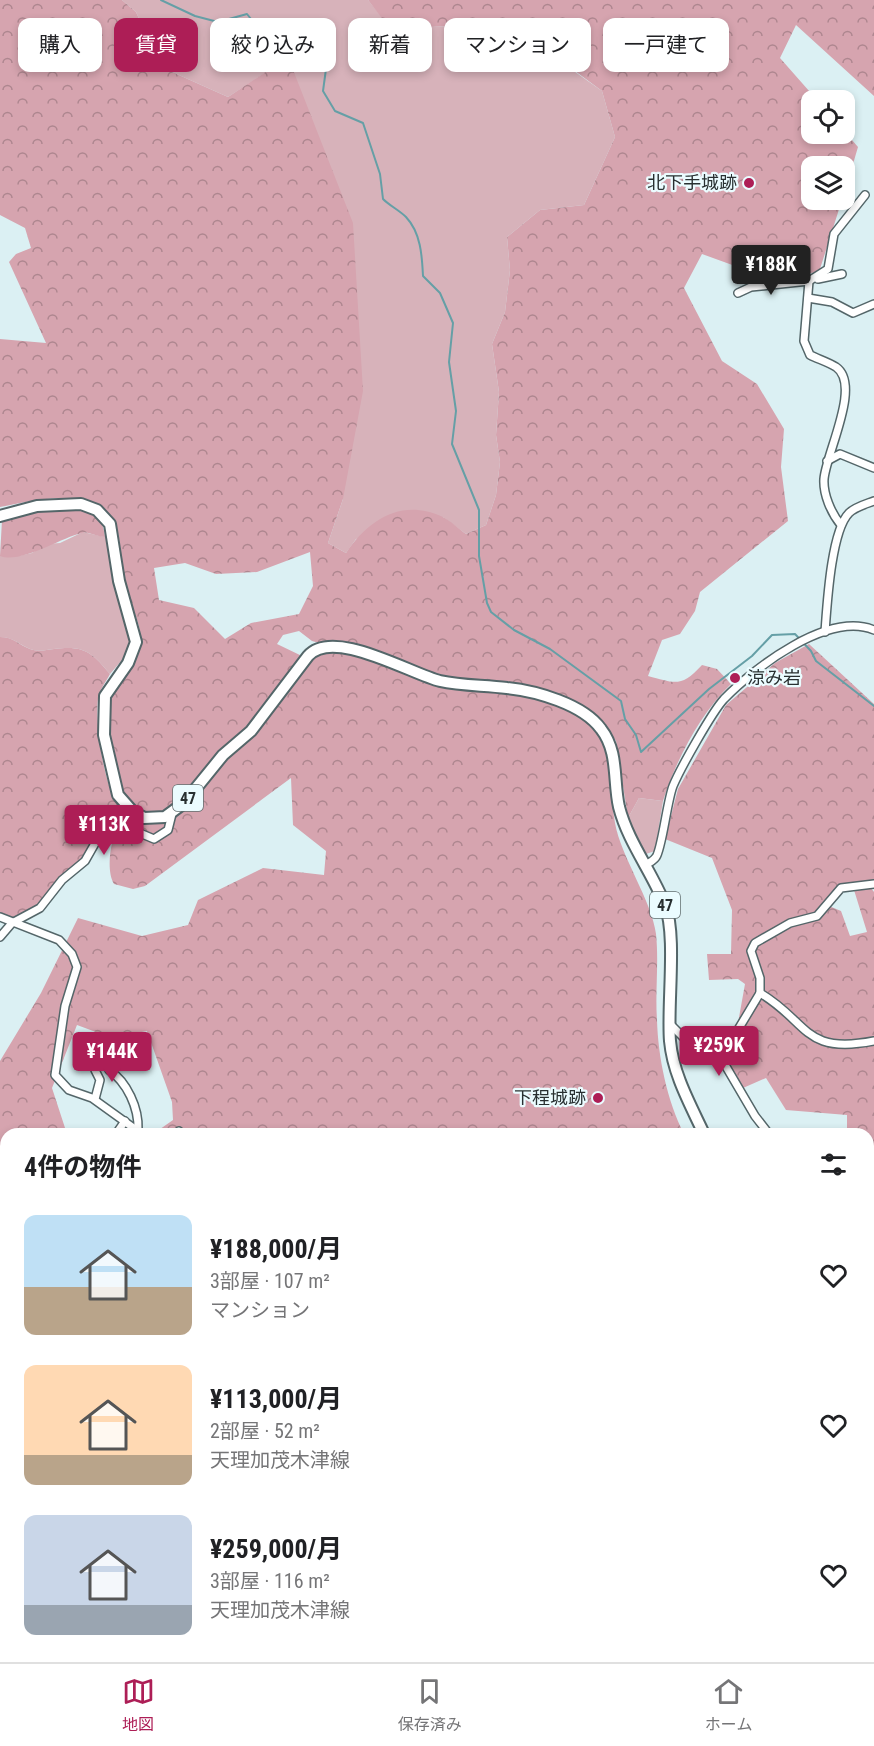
<!DOCTYPE html>
<html lang="ja">
<meta charset="utf-8">
<style>
body{margin:0;font-family:"Roboto Condensed","Noto Sans JP",sans-serif;background:#f6f6f6;color:#202124;height:100vh;display:flex;flex-direction:column;font-size:22px;white-space:nowrap}
*{box-sizing:border-box;margin:0}
p{font-size:20px;color:#757577}
.icon{flex:none;width:33px;height:33px;fill:none;stroke:currentColor;stroke-width:2;stroke-linecap:round;stroke-linejoin:round}
.map{position:relative;flex:1;overflow:hidden}
.drawer{position:absolute;left:0px;top:1128px;width:874px;height:534px;display:flex;flex-direction:column;background:#fff;border-radius:18px 18px 0 0;box-shadow:0 3px 9px #0003}
.drawer>*{flex:none}
.banner{position:absolute;left:18px;top:18px;width:838px;height:54px;display:flex;gap:12px}
.controls{position:absolute;left:801px;top:90px;display:grid;gap:12px}
.controls a{display:grid;place-items:center;width:54px;height:54px;border-radius:12px;background:#fff;box-shadow:0 3px 9px #0003;font-size:30px}
.price{position:absolute;translate:-50% -51px;padding:0 14px;border-radius:6px;background:#ad1e56;color:#fff;font-size:20px;line-height:39px;filter:drop-shadow(0 2px 3px #0008)}
.price::after{content:'';position:absolute;left:50%;top:36px;width:18px;height:14px;margin-left:-9px;background:inherit;clip-path:polygon(0 0,100% 0,50% 100%)}
.price.current{background:#222;color:#fff}
ul{padding:0;list-style:none}
li{display:flex;align-items:center;gap:18px;height:150px;padding:0 24px}
li span{display:grid;place-items:center;flex:none;width:168px;height:120px;border-radius:12px;color:#555}
li>.icon{margin-inline-start:auto}
span .icon{width:72px;height:72px;fill:#fffc;stroke-width:1}
li b{font-size:26px}
h2{display:flex;justify-content:space-between;align-items:center;height:72px;padding:0 24px;font-size:26px}
.chip{padding:0 21px;border-radius:12px;background:#fff;box-shadow:0 3px 9px #0003;font-size:21px;line-height:54px}
.chip.current{background:#ad1e56;color:#fff}
.tab-bar{display:flex;justify-content:space-around;align-items:center;height:84px;border-top:2px solid #e0e0e0;background:#fff;font-size:16px;color:#757577}
.tab-bar a{display:grid;justify-items:center;gap:3px}
.tab-bar .current{color:#ad1e56}
.map>svg:first-child{display:block}
.grass{fill:#d7b2ba}
.forest{fill:url(#forest-crowns);fill-rule:evenodd}
.lines{fill:none;stroke-linecap:round;stroke-linejoin:round}
.stream{stroke:#659fa6;stroke-width:2}
.river{stroke:#659fa6;stroke-width:15}
.street-casing{stroke:#546669;stroke-width:10}
.primary-casing{stroke:#546669;stroke-width:14}
.street{stroke:#fff;stroke-width:7}
.primary{stroke:#fff;stroke-width:10}
.poi-dot{fill:#ad1e56;stroke:#ebfcff;stroke-width:2}
.labels{text-anchor:middle;stroke-width:4.5;stroke-linejoin:round;paint-order:stroke}
.shield{fill:#ebfcff;stroke:#626d6f;stroke-width:1.5}
.shield-label{font-size:16px;font-weight:bold;fill:#283031}
.poi-label{font-size:18px;fill:#283031;stroke:#ebfcff;text-anchor:end}
</style>
<div class="map">
<svg width="874" height="1662" viewBox="0 0 874 1662">
<defs>
<pattern id="forest-crowns" width="20" height="18" patternUnits="userSpaceOnUse" patternTransform="scale(1.5)"><rect width="20" height="18" fill="#d6a4af"/><path d="M2 6a3 3 0 1 1 6 0M12 15a3 3 0 1 1 6 0" fill="none" stroke="#ae868f"/></pattern>
</defs>
<rect width="100%" height="100%" fill="#dbf0f3"/>
<g class="grass">
<path d="M122 0H368L385 21 412 28 523 22 577 27 586 47 584 59 571 69 602 91 615 137 584 205 540 210 507 237 510 270 505 312 492 344 499 392 496 435 500 462 496 495 486 525 466 534 443 517 356 539 346 553 328 543 343 499 288 58 228 97 161 67 136 12Z"/>
<path d="M106 529 115 584 130 635 128 653 110 674C92 652 84 645 54 649 46 650 38 652 30 649 20 645 13 637 0 637V556H18L32 553 46 544 60 543 83 532 105 537Z"/>
<path d="M639 798 663 801 655 851 646 854 628 818Z"/>
</g>
<g class="forest">
<path d="M0 0H122L136 12 161 67 228 97 288 57 353 223 363 391 343 499 328 543 346 553C369 519 402 498 443 517 451 521 459 529 466 534L486 525 496 495 500 462 496 435 499 392 492 344 505 312 510 270 507 237 540 210 584 205 615 137 602 91 571 68 584 59 586 47 577 27 523 22 412 28 384 21 368 0H874V96L796 25 780 58 817 100H812V134L845 132 858 147 845 191 844 166H812V200H842L819 272 768 278 702 254 684 288 722 361 757 384 784 429 781 467 788 521 700 592 695 611 680 634 662 640 648 676C675 683 681 688 702 665L717 669 731 684C700 714 676 760 663 801L639 798 628 818 616 741 605 726 589 711 559 698 451 680 312 641 299 631 283 635 277 644 304 657 248 729 173 806C115 840 104 738 110 701 113 680 137 667 140 646 144 623 127 602 123 580 120 563 122 543 116 526 99 483 34 501 0 507V339L46 343 9 262 16 254 31 248 25 228 0 215ZM310 552 313 586 299 614 251 623 225 639 194 608 159 600 154 568 185 563 216 574 257 572Z"/>
<path d="M72 508C93 512 103 516 105 537 97 537 88 531 82 533 60 538 21 564 0 556L2 520 30 511Z"/>
<path d="M0 637C14 637 19 645 30 649 38 652 46 650 54 649 84 645 92 652 110 674 106 682 99 690 98 699 95 723 104 788 119 807 139 833 165 826 187 808L313 654C339 643 371 660 396 667 412 671 429 674 445 677 491 687 592 698 607 752 613 774 611 801 615 823 621 857 652 901 656 934 659 962 655 992 657 1020 658 1057 667 1101 684 1134H153L173 1120 172 1102 147 1031 112 1038 77 1025 52 1088 67 1134H6V1229L0 1230V1061L41 993 78 918 142 936 188 925 198 900 263 868 324 875 326 851 293 825 291 778 145 886 133 889 114 884C106 871 110 841 118 827L110 820C84 860 55 896 13 921L0 915Z"/>
<path d="M809 644 874 704V881L844 884 816 914 754 941 748 951 757 978V993L738 1023 745 984 738 979 709 980 707 954H731L732 910 712 858 665 839 678 789 726 705 775 663Z"/>
<path d="M871 888 874 892V1039C817 1049 801 1025 761 991L754 948 829 906 841 911 850 936 867 932 854 890Z"/>
<path d="M762 998C775 1005 784 1015 794 1026 815 1048 846 1049 874 1044V1152L869 1155 868 1134H847V1115L786 1110 766 1078 743 1088 725 1059 740 1029Z"/>
<path d="M6 1265V1444L0 1433V1271Z"/>
<path d="M324 1656H513L507 1662H321Z"/>
</g>
<g class="lines">
<path class="stream" d="M161 0 195 16 218 22 247 14 263 34 302 39 326 69 323 91 335 111 363 123 380 174 383 199C390 206 399 210 406 217 421 233 422 256 423 276L440 293 453 323 449 362 456 411 452 444 479 510V556L487 603 491 612 514 630 550 649 621 701 625 719 636 735 641 752 709 689 752 656 772 635 795 634 811 651 816 661 874 706"/>
<g class="river">
<path d="M0 1632 6 1641"/>
<path d="M21 1656H33"/>
<path d="M47 1656 84 1662"/>
<path d="M262 1656 268 1662"/>
<path d="M95 1662 106 1656"/>
</g>
<g class="street-casing">
<g id="street">
<path d="M818 279 842 274"/>
<path d="M809 281 828 269 834 234 865 195"/>
<path d="M738 293 751 287 809 281 804 341 810 355C818 359 828 362 836 367 862 385 826 453 824 479 823 494 831 513 841 525"/>
<path d="M808 298 832 302 853 313 874 304"/>
<path d="M827 461 840 454 874 468"/>
<path d="M825 632C827 606 831 531 849 513 855 507 866 504 874 501"/>
<path d="M645 865C649 863 654 860 656 857 662 849 667 801 673 786 680 769 712 712 724 699 754 668 828 611 874 630"/>
<path d="M0 917 59 940 72 954 77 967 65 1006 55 1075 69 1090 92 1098 142 1134"/>
<path d="M0 937 12 923 40 908 62 880 85 861 106 824 116 823 154 839 168 830 172 814"/>
<path d="M760 993C809 1022 803 1055 874 1041"/>
<path d="M669 1023 699 1053 721 1058 755 1116 769 1134"/>
<path d="M721 1058 760 993V978L751 951 755 943 790 923 817 916 841 888 874 884"/>
<path d="M95 1070 100 1080 95 1099"/>
<path d="M109 1070C127 1082 139 1108 138 1130"/>
<path d="M116 1134 125 1121"/>
<path d="M178 1134 179 1131"/>
<path d="M868 1237 874 1259"/>
<path d="M868 1347 874 1345"/>
<path d="M0 1375 6 1373"/>
<path d="M868 1519 874 1520"/>
<path d="M541 1662 549 1656"/>
<path d="M610 1662 611 1656"/>
<path d="M711 1662 712 1656"/>
<path d="M790 1662 793 1656"/>
</g>
</g>
<g class="primary-casing">
<g id="primary">
<path d="M0 516 37 506 81 504 97 510 110 524 119 581 136 642 128 663 105 696 104 735 118 795 133 812 144 818 165 817 184 803 223 755 251 731 308 656C333 627 411 674 440 681 462 686 485 685 507 688 536 691 583 704 601 729 619 752 613 781 619 807 628 842 652 872 665 905 677 935 667 1005 670 1041 673 1074 690 1104 704 1134"/>
<path d="M725 1656 728 1662"/>
</g>
</g>
<use href="#street" class="street"/>
<use href="#primary" class="primary"/>
</g>
<g class="poi-dot">
<circle cx="749" cy="183" r="6"/>
<circle cx="735" cy="678" r="6"/>
<circle cx="598" cy="1098" r="6"/>
</g>
<g class="labels">
<g class="shield">
<rect x="173" y="785" width="30" height="26" rx="4.5"/>
<rect x="650" y="892" width="30" height="26" rx="4.5"/>
</g>
<g class="shield-label">
<text x="188" y="804">47</text>
<text x="665" y="911">47</text>
</g>
<g class="poi-label">
<text x="737" y="189">北下手城跡</text>
<text x="747" y="684" text-anchor="start">涼み岩</text>
<text x="586" y="1104">下程城跡</text>
</g>
</g>
</svg>
<div class="controls">
<a><svg class="icon" aria-label="locate" viewBox="0 0 24 24"><circle cx="12" cy="12" r="6"/><path d="M12 2v4M12 18v4M2 12h4M18 12h4"/></svg></a>
<a><svg class="icon" aria-label="layers" viewBox="0 0 24 24"><path d="M12 4l9 5-9 5-9-5zM3 14l9 5 9-5"/></svg></a>
</div>
<b class="price current" style="left:771px;top:296px">¥188K</b>
<b class="price" style="left:104px;top:856px">¥113K</b>
<b class="price" style="left:719px;top:1077px">¥259K</b>
<b class="price" style="left:112px;top:1083px">¥144K</b>
<div class="banner">
<a class="chip">購入</a>
<a class="chip current">賃貸</a>
<a class="chip">絞り込み</a>
<a class="chip">新着</a>
<a class="chip">マンション</a>
<a class="chip">一戸建て</a>
</div>
<section class="drawer">
<h2>4件の物件<svg class="icon" aria-label="filters" viewBox="0 0 24 24"><path d="M4 7h16M4 17h16"/><circle cx="9" cy="7" r="2"/><circle cx="15" cy="17" r="2"/></svg></h2>
<ul>
<li><span style="background:linear-gradient(#bfe0f5 60%,#b9a48a 0)"><svg class="icon" aria-label="home" viewBox="0 0 24 24"><path d="M3 11l9-7 9 7M6 9v11h12V9"/></svg></span><div><b>¥188,000/月</b><p>3部屋 · 107 m²</p><p>マンション</p></div><svg class="icon" aria-label="heart" viewBox="0 0 24 24"><path d="M12 20l-8-8c-3-5 5-10 8-4 3-6 11-1 8 4z"/></svg></li>
<li><span style="background:linear-gradient(#ffd9b3 75%,#b9a48a 0)"><svg class="icon" aria-label="home" viewBox="0 0 24 24"><path d="M3 11l9-7 9 7M6 9v11h12V9"/></svg></span><div><b>¥113,000/月</b><p>2部屋 · 52 m²</p><p>天理加茂木津線</p></div><svg class="icon" aria-label="heart" viewBox="0 0 24 24"><path d="M12 20l-8-8c-3-5 5-10 8-4 3-6 11-1 8 4z"/></svg></li>
<li><span style="background:linear-gradient(#c9d6e8 75%,#9aa5b1 0)"><svg class="icon" aria-label="home" viewBox="0 0 24 24"><path d="M3 11l9-7 9 7M6 9v11h12V9"/></svg></span><div><b>¥259,000/月</b><p>3部屋 · 116 m²</p><p>天理加茂木津線</p></div><svg class="icon" aria-label="heart" viewBox="0 0 24 24"><path d="M12 20l-8-8c-3-5 5-10 8-4 3-6 11-1 8 4z"/></svg></li>
</ul>
</section>
</div>
<nav class="tab-bar">
<a class="current"><svg class="icon" aria-label="map" viewBox="0 0 24 24"><path d="M3 6l6-2 6 2 6-2v14l-6 2-6-2-6 2zM9 4v14M15 6v14"/></svg>地図</a>
<a><svg class="icon" aria-label="saved" viewBox="0 0 24 24"><path d="M7 4h10v16l-5-4-5 4z"/></svg>保存済み</a>
<a><svg class="icon" aria-label="home" viewBox="0 0 24 24"><path d="M3 11l9-7 9 7M6 9v11h12V9"/></svg>ホーム</a>
</nav>
